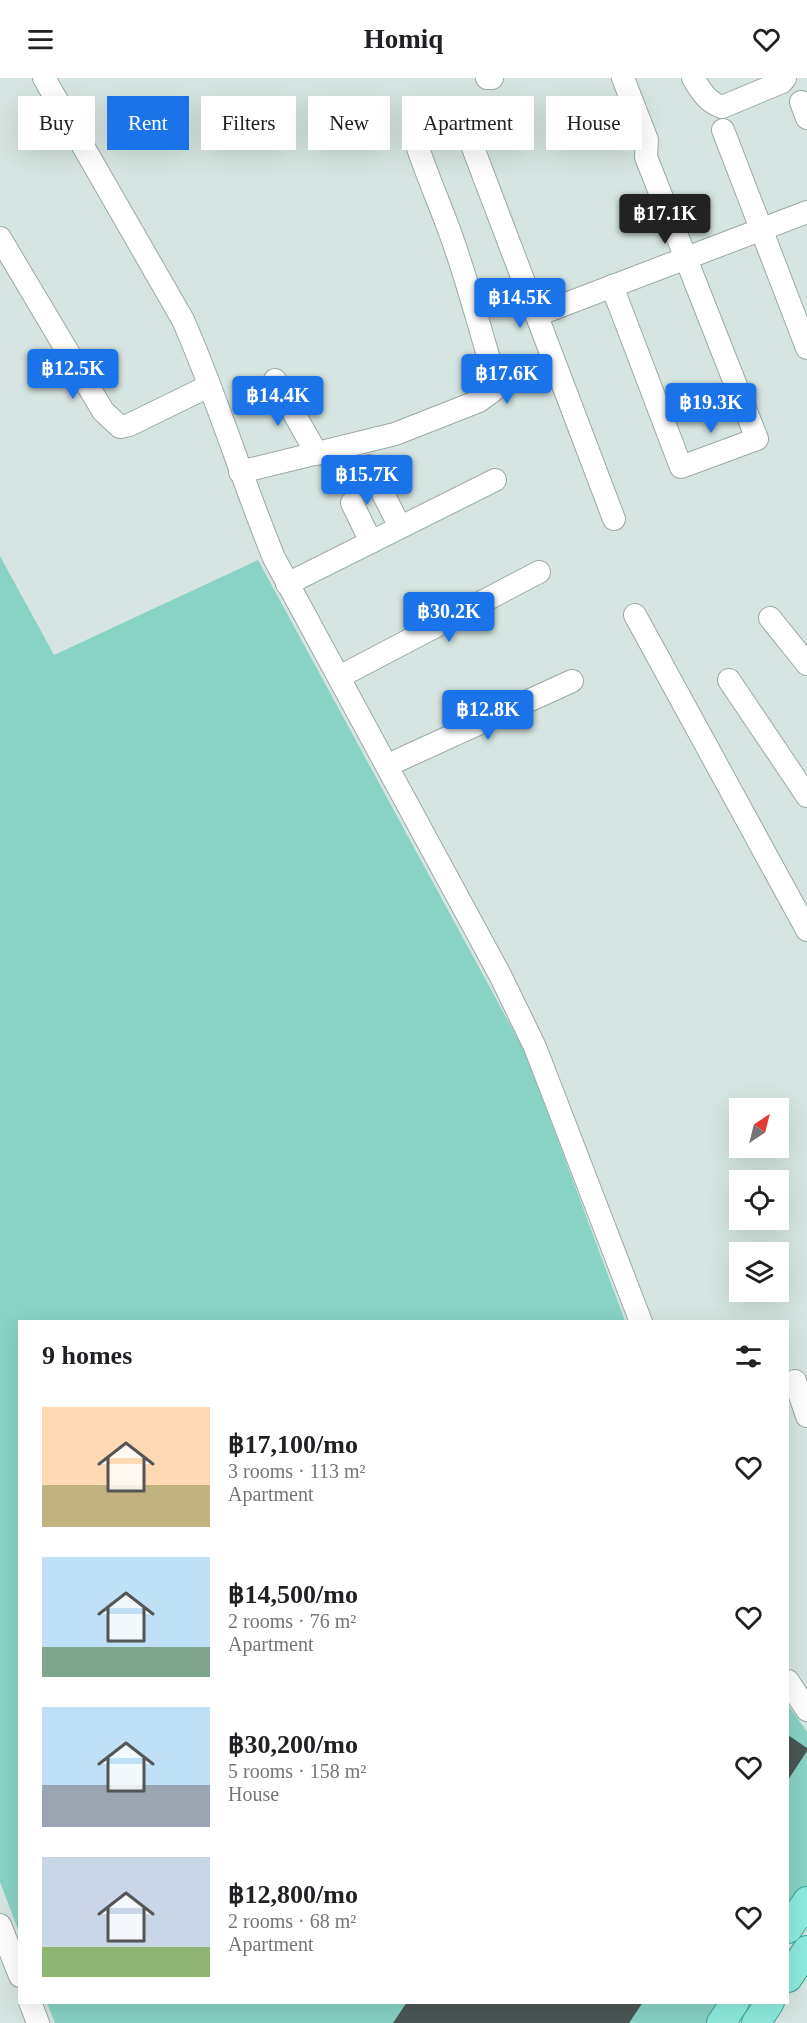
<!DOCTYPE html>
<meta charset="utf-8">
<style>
body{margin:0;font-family:"Times New Roman",serif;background:#f6f6f6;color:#202124;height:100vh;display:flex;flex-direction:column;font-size:22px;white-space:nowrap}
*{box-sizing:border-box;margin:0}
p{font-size:20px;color:#757577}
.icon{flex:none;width:33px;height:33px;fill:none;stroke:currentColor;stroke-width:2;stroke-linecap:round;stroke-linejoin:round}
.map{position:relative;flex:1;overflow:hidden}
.sheet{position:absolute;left:18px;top:1242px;width:771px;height:684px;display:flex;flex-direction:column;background:#fff;border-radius:0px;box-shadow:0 6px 24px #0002}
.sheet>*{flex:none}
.banner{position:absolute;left:18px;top:18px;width:771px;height:54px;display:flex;gap:12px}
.needle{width:39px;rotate:35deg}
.fabs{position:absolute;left:729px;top:1020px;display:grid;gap:12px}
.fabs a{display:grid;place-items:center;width:60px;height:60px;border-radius:0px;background:#fff;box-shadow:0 6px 24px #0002;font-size:30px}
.price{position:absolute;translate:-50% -51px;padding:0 14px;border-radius:6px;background:#1a73e8;color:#fff;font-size:20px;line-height:39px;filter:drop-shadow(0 2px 3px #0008)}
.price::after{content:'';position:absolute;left:50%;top:36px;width:18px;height:14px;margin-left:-9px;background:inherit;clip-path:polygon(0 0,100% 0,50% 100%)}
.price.selected{background:#222;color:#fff}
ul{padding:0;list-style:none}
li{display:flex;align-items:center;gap:18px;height:150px;padding:0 24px}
li span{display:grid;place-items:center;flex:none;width:168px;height:120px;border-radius:0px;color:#555}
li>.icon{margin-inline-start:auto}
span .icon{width:72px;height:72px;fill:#fffc;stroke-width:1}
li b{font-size:26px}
h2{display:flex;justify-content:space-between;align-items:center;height:72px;padding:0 24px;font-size:26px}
.pill{padding:0 21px;border-radius:0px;background:#fff;box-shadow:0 6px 24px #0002;font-size:21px;line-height:54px}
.pill.selected{background:#1a73e8;color:#fff}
header{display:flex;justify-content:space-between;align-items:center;height:78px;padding:0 24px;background:#fff;font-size:27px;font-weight:700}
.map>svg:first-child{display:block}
.green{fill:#88d3c4}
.building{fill:#4a5654}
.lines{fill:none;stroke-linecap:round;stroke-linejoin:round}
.minor-casing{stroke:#9ba9a5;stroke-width:24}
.major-casing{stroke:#3fa595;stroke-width:30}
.minor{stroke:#fff;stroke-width:22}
.major{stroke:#8febdd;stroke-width:28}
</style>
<header><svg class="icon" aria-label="menu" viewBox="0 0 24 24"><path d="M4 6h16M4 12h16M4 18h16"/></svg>Homiq<svg class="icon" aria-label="heart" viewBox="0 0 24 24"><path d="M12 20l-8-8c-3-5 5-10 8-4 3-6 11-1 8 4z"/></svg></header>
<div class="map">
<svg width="807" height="1945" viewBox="0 0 807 1945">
<rect width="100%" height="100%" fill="#d6e5e1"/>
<g class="green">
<path d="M0 478 54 577 258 482 526 976 625 1243 20 1244 19 1854 0 1804Z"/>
<path d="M788 1627 807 1654V1808L788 1836Z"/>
<path d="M47 1925H725L710 1945H55Z"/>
</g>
<g class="building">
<path d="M788 1657 807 1670V1673L788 1702Z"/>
<path d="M407 1924H643L629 1945H393Z"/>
</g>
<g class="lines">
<g class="minor-casing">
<g id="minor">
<path d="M44 0 183 242C217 319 242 402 274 480L500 897 535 969 641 1244"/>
<path d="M487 0H492"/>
<path d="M693 0C701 13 707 24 722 29L782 4 785 0"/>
<path d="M801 24 807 40"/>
<path d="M464 46 614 441"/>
<path d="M723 52 807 270"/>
<path d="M0 160 103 333 120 349 129 347 209 308"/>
<path d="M612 208 681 389 757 361 646 79 647 62 623 0"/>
<path d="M537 237 807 134"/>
<path d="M275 302 317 376"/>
<path d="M369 388 400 449"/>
<path d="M240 394 395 356 479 323 494 312 496 304C480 253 467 199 448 149 438 122 427 97 418 70"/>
<path d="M352 425 371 464"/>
<path d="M287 506 495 402"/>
<path d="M635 537 807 852"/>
<path d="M770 540 807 586"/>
<path d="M339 599 539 494"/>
<path d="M729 602 807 718"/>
<path d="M388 687 572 603"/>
<path d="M795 1303 807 1338"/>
<path d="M788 1603 807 1632"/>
<path d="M0 1847 20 1898"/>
<path d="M30 1924 38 1945"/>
</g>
</g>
<g class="major-casing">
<g id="major">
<path d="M788 1851 807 1823"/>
<path d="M788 1900 807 1872"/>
<path d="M721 1945 735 1924"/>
<path d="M756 1945 770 1924"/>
</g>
</g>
<use href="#minor" class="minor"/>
<use href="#major" class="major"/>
</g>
</svg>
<div class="fabs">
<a><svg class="needle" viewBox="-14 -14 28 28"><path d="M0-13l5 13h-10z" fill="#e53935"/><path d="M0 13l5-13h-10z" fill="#757577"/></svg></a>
<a><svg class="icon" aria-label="locate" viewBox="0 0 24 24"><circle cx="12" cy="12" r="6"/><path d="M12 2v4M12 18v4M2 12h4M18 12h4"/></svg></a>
<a><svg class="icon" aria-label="layers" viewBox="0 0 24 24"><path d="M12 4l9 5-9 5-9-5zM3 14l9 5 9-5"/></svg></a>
</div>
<b class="price selected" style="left:665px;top:167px">฿17.1K</b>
<b class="price" style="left:520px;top:251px">฿14.5K</b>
<b class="price" style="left:73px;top:322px">฿12.5K</b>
<b class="price" style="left:507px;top:327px">฿17.6K</b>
<b class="price" style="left:278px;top:349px">฿14.4K</b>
<b class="price" style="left:711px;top:356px">฿19.3K</b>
<b class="price" style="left:367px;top:428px">฿15.7K</b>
<b class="price" style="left:449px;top:565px">฿30.2K</b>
<b class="price" style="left:488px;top:663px">฿12.8K</b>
<div class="banner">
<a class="pill">Buy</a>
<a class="pill selected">Rent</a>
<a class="pill">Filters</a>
<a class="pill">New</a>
<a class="pill">Apartment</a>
<a class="pill">House</a>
</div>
<section class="sheet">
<h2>9 homes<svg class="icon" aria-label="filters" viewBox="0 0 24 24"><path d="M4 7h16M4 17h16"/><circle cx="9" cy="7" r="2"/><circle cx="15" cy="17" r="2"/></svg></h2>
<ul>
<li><span style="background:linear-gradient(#ffd9b3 65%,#c2b280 0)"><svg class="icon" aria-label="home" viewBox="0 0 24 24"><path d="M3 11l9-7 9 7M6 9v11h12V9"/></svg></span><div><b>฿17,100/mo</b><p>3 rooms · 113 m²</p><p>Apartment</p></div><svg class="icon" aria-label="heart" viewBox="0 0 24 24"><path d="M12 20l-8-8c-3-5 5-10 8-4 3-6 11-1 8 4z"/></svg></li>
<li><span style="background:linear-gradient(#bfe0f5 75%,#7fa58c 0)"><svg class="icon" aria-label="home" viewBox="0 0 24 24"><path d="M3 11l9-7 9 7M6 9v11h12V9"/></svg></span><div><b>฿14,500/mo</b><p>2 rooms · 76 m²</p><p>Apartment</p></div><svg class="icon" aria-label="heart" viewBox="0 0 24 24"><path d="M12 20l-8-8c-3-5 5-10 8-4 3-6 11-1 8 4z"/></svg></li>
<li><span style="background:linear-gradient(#bfe0f5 65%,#9aa5b1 0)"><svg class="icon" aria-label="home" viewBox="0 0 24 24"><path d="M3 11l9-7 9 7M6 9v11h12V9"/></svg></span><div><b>฿30,200/mo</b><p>5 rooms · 158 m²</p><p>House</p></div><svg class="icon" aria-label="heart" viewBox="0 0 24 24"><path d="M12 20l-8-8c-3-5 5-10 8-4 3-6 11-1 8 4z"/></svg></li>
<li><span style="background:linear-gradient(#c9d6e8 75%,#8fb573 0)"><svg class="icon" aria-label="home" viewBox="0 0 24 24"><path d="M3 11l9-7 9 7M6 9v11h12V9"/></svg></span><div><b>฿12,800/mo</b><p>2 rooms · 68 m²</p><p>Apartment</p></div><svg class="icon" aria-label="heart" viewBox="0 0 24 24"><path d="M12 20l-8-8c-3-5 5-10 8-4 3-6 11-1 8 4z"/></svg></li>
</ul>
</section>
</div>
